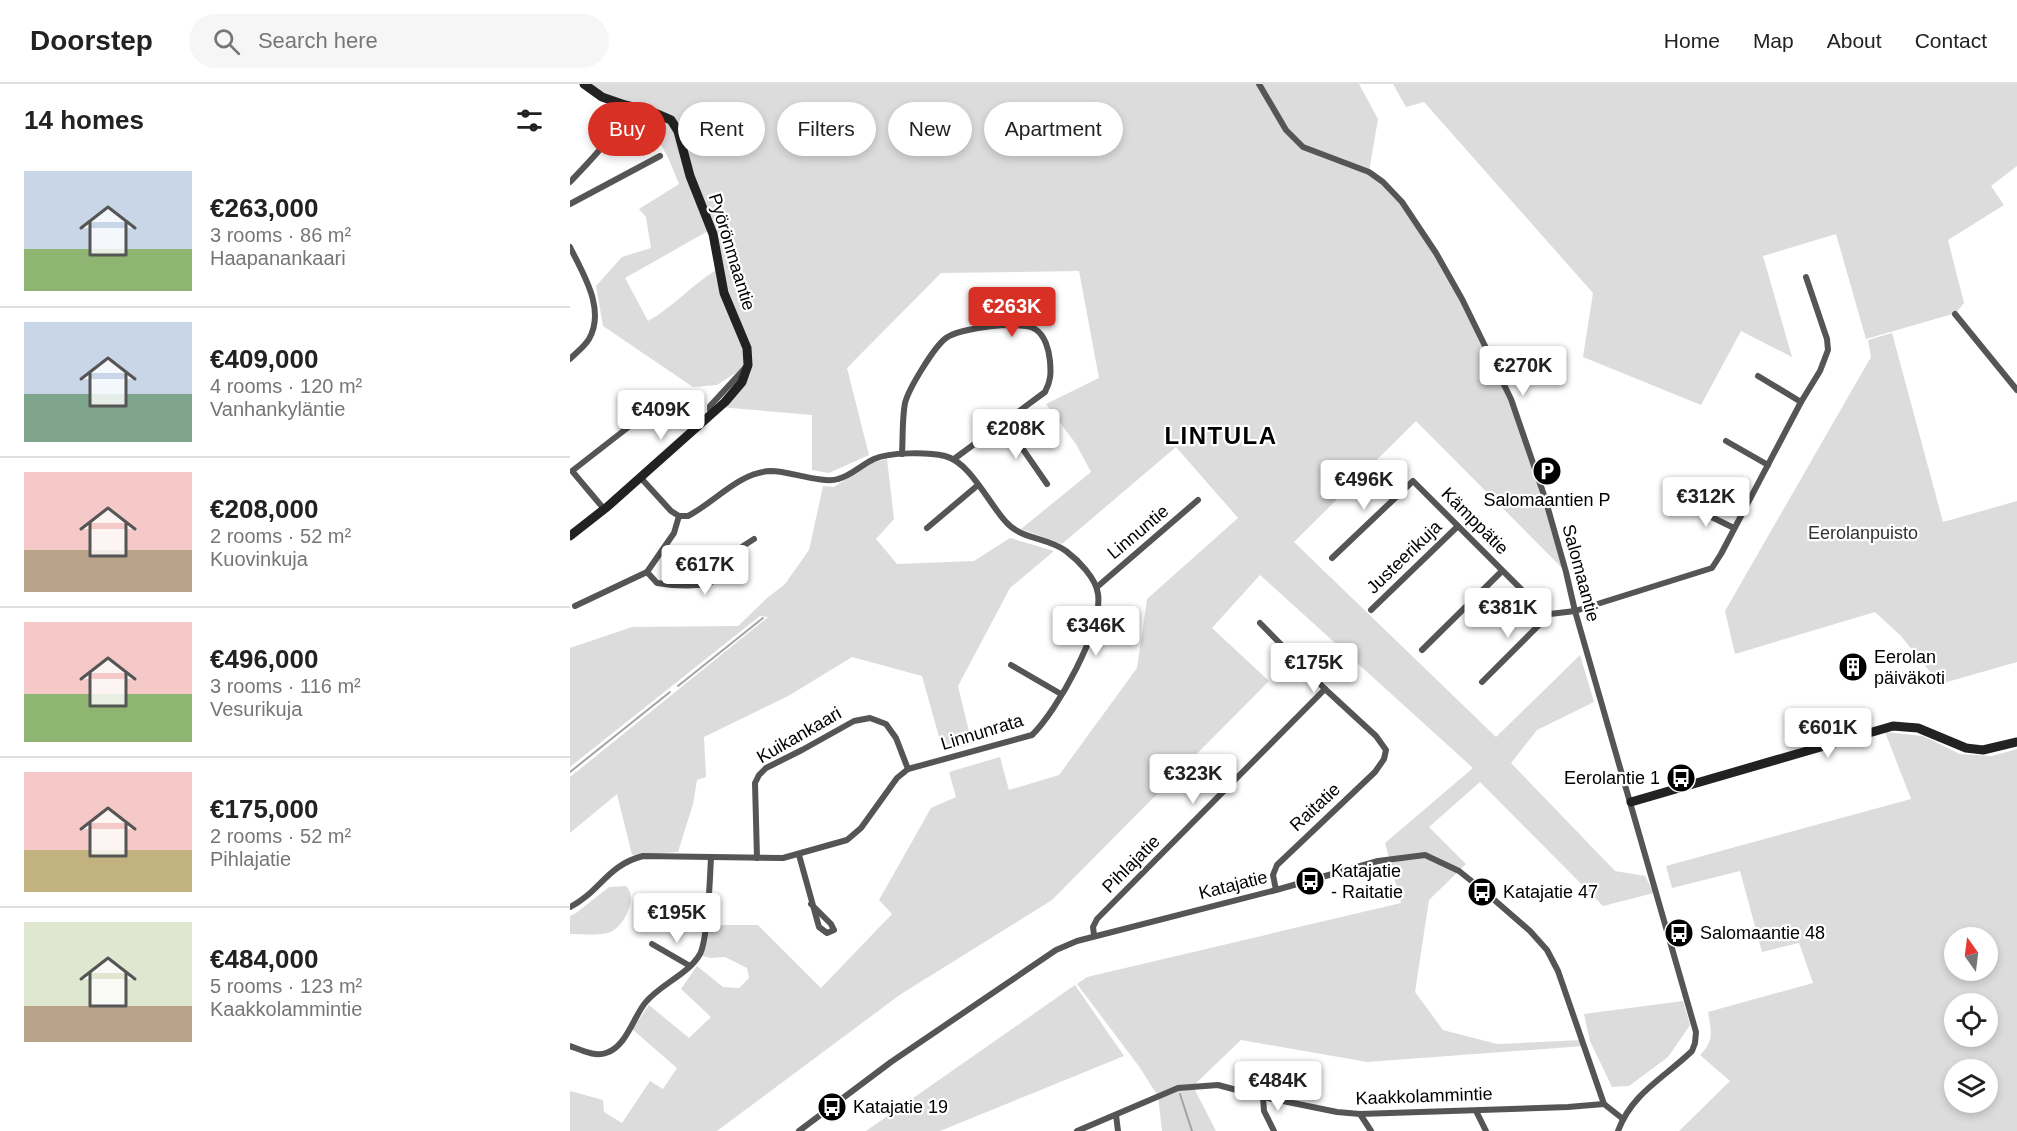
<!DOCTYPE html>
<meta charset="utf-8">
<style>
body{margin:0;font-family:Helvetica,sans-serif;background:#f6f6f6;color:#222;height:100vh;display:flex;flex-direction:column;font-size:22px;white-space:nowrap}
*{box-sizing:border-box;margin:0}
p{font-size:20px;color:#767676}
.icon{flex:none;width:33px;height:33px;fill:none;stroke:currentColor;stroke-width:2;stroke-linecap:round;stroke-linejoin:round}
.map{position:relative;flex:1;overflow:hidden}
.drawer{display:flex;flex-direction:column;background:#fff;width:570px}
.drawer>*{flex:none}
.guide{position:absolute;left:18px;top:18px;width:570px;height:54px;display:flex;gap:12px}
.needle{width:39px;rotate:346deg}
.controls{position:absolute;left:1374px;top:843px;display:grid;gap:12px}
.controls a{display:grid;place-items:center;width:54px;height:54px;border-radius:50%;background:#fff;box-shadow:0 3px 9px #0003;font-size:30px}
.price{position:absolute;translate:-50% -51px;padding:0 14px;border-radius:6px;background:#fff;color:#222;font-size:20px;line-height:39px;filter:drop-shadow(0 2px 3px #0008)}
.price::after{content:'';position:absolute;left:50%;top:36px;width:18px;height:14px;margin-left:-9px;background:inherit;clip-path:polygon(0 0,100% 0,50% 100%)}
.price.current{background:#d93025;color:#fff}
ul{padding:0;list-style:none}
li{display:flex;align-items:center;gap:18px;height:150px;padding:0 24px}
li+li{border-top:2px solid #e0e0e0}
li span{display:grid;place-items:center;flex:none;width:168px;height:120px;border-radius:0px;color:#555}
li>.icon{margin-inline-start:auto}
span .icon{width:72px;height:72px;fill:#fffc;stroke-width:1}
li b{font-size:26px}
h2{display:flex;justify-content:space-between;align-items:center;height:72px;padding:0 24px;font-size:26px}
.pill{padding:0 21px;border-radius:27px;background:#fff;box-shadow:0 3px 9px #0003;font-size:21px;line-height:54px}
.pill.current{background:#d93025;color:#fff}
header{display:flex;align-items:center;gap:36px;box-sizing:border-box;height:84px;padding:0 30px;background:#fff;border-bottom:2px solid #e0e0e0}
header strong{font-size:28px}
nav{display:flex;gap:33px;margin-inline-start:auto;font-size:21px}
.search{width:420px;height:54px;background:#f6f6f6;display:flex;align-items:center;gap:15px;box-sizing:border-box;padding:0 21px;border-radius:33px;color:#767676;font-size:22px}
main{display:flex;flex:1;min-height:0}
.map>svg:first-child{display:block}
.green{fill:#dcdcdc;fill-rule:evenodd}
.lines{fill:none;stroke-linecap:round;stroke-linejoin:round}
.stream{stroke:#a3a3a3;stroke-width:2}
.street{stroke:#555;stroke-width:6}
.secondary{stroke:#222;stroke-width:9}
.labels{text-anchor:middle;stroke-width:4.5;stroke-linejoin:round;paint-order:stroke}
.street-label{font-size:18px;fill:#000;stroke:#fff}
.poi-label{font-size:18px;fill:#000;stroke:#fff;text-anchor:start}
.park-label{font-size:18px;fill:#333;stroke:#fff}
.district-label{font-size:24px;font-weight:bold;letter-spacing:1.5px;fill:#000;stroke:#fff}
</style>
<header>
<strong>Doorstep</strong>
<div class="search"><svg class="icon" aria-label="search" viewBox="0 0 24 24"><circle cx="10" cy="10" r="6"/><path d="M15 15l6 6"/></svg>Search here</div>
<nav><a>Home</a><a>Map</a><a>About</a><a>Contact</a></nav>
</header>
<main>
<section class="drawer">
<h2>14 homes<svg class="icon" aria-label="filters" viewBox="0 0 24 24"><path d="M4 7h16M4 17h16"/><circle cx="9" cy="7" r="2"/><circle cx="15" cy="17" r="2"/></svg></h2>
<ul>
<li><span style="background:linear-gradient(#c9d6e8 65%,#8fb573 0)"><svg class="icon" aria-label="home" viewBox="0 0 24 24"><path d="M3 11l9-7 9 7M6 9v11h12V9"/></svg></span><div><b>€263,000</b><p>3 rooms · 86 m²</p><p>Haapanankaari</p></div></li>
<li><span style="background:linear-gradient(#c9d6e8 60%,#7fa58c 0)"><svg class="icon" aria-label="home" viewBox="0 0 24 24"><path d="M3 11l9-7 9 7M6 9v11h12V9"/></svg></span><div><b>€409,000</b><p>4 rooms · 120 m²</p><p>Vanhankyläntie</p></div></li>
<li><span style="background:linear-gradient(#f6c9c9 65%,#b9a48a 0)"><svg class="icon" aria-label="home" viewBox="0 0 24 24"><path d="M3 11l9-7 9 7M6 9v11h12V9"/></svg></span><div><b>€208,000</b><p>2 rooms · 52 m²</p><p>Kuovinkuja</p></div></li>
<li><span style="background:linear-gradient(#f6c9c9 60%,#8fb573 0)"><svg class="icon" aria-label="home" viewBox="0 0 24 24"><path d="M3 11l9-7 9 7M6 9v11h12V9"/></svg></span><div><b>€496,000</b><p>3 rooms · 116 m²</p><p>Vesurikuja</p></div></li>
<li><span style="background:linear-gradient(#f6c9c9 65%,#c2b280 0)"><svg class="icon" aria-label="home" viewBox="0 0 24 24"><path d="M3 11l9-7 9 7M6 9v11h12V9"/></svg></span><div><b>€175,000</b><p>2 rooms · 52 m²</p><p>Pihlajatie</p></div></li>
<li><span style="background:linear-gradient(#dfe7d0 70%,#b9a48a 0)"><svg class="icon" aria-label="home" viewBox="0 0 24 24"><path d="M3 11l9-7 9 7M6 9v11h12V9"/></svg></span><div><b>€484,000</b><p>5 rooms · 123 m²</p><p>Kaakkolammintie</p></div></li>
</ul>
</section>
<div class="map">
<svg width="1447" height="1047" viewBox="0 0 1447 1047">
<rect width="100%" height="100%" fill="#fff"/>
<g class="green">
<path d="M16 0H789L808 35 799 88 832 118 866 169 937 307 996 488 846 337 724 458 926 653 1010 571 1024 618 967 646 941 679 1045 787 1075 792 1084 809 1033 822 910 698 859 743 896 780 859 816 845 908 873 946 927 960 1013 956 1014 962 797 978 671 956 623 1002 646 1047H592L588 1012 568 981 507 900 517 893 831 819 815 759 903 684 690 491 642 544 699 597 482 816 331 910 147 1047H0V1007L33 1016 34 1028 52 1039 80 997 93 1005 107 984 62 945 79 921 119 954 141 933 111 905 127 882 153 903 169 904 179 894 177 884 155 873 140 874 133 872 139 841H188L251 904 322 830 309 816 361 724 386 713 379 688 430 673 439 706 489 691 567 584 577 515 668 434 606 363 492 460 451 445 521 388 506 360 476 320 529 294 509 187 371 189 277 284 299 371 259 389 242 386V331L149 323 178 281 154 209 138 147 55 194 78 237C103 223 122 201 146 186L150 211 174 268 173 284 147 301 123 303 33 242 26 202 52 173 81 164 76 133 69 125 109 100C98 72 89 47 59 34L62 26 90 34 100 42 101 36 32 13Z"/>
<path d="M823 0H1447V82L1421 102 1434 121 1378 156 1394 219 1386 229 1296 255 1266 150 1193 172 1222 273 1171 247 1131 321 1013 273 1023 209 854 18 836 23Z"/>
<path d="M1322 249 1373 438 1447 417V578L1370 600 1331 552 1305 528 1165 570 1155 527 1301 273 1298 256Z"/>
<path d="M317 375 324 435 306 455 327 480 404 477 440 454 484 467 440 504 388 602 402 660 373 667 352 592 282 573 220 611 134 653 136 693 127 696 123 720 108 768 62 771 47 710 0 749V693L198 533 190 532 0 683V564L62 543 168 542 197 514 215 500 239 466 253 402 264 403 301 379Z"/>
<path d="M1315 648 1353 652 1390 670 1422 672 1447 665V1047H1109L1160 997 1130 971C1145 956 1141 947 1138 928L1243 899 1229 859 1192 868 1170 787 1102 804 1096 782 1341 715ZM1384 854H1418V886H1384ZM1384 920H1418V952H1384ZM1384 986H1418V1018H1384Z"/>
<path d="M56 802C69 814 53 845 38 849 26 852 12 850 0 850V832L6 829 39 803Z"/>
<path d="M505 901 554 972 370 1047H296Z"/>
<path d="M1113 917 1120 941 1098 973 1059 1002 1042 1003 1020 957 1014 930Z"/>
</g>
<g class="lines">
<g class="stream">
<path d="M108 602 193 534"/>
<path d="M0 688 100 608"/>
<path d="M610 1010 622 1047"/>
</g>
<g class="street">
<path d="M689 0 716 46 733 63 799 88 813 98 832 118 866 169 892 215 941 315 975 414 996 488 1005 527 1126 948 1125 959 1122 967C1094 994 1062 1009 1048 1047"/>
<path d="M0 98C16 81 54 44 55 21"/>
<path d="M0 120 90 72"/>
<path d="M0 163C13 190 36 225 19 255 15 262 6 269 0 275"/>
<path d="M1385 230 1447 306"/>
<path d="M1188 292 1231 318"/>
<path d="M143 329 140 326V322L175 284"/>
<path d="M434 338 477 400"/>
<path d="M1156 357 1198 381"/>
<path d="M332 370C333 353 332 335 335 319 339 304 364 263 376 254 389 244 452 236 465 245 475 251 479 266 480 277 481 289 481 297 475 308L384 375"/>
<path d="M1119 422 1164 444"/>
<path d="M34 425 2 387 79 327"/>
<path d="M357 444 408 401"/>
<path d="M762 474 843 397 971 525 980 530 1005 527 1142 484 1151 470 1231 318 1250 287 1258 266 1257 255 1236 193"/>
<path d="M77 488 87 499C99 501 136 505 146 495 150 491 151 484 155 479 162 470 174 461 184 455"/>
<path d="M527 503 628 416"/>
<path d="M5 522 77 488 104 449 109 432"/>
<path d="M801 526 888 442"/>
<path d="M690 539 755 605 806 652 816 666 814 675 805 688 707 781 703 791 706 806"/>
<path d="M852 566 932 487"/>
<path d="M441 581 491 610"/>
<path d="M912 598 980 530"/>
<path d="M229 771 249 843 257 849 264 846 261 840 241 820"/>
<path d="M187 774 185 699 189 691 196 684 232 666 284 637 300 634 316 640 326 654 338 685"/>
<path d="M0 823C30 808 37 781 73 772L213 774 277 756 291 744 327 694 338 685 462 651C487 627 533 545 528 510 526 494 508 476 496 467 478 453 452 456 436 438 419 420 400 378 375 372 358 368 320 368 304 375 291 381 281 392 268 395 253 400 219 387 201 387 169 388 145 418 118 432H109L101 427 70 393"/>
<path d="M524 851 523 843 527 835 755 605"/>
<path d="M82 860 120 882"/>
<path d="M0 962C11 966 25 973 36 969 56 963 63 934 75 919 90 900 118 891 130 870 138 855 140 793 141 773"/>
<path d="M693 1013 694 1027 704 1047"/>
<path d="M906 1027 916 1047"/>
<path d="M790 1030 801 1047"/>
<path d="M546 1031 548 1047"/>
<path d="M229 1047 321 978 486 866 507 857 706 806 808 777 855 771 889 787 914 807 960 847 977 866 988 887 1034 1020 1053 1035"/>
<path d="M507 1047 608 1004 648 1001 693 1013 767 1028 790 1030 998 1023 1034 1020"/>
</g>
<g class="secondary">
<path d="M0 452 37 423 155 318 172 298 178 281 177 264 154 209 143 150 120 92 108 47 101 36 80 27 55 21 32 13 14 0"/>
<path d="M1061 718 1323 642 1348 644 1396 664 1413 666 1447 658"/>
</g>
</g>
<defs>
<g id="parking-disc" transform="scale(1.5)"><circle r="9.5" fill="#000" stroke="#fff"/><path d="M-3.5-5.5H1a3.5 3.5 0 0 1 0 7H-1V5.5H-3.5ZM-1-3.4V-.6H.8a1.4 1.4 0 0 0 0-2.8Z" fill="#fff"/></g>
<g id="building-disc" transform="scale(1.5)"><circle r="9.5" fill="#000" stroke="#fff"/><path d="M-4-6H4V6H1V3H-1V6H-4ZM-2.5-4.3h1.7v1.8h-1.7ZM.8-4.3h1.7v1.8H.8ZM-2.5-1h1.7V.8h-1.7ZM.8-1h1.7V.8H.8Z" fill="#fff"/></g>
<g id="bus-disc" transform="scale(1.5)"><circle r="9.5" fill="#000" stroke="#fff"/><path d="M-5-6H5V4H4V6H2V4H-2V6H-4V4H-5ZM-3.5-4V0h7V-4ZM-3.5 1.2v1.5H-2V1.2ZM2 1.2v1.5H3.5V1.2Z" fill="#fff"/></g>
</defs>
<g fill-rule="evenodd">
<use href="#parking-disc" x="977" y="387"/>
<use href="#building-disc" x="1283" y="583"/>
<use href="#bus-disc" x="1111" y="694"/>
<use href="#bus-disc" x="740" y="797"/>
<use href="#bus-disc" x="912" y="808"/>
<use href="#bus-disc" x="1109" y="849"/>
<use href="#bus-disc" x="262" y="1023"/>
</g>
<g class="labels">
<g class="street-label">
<text transform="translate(162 168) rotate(73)" y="6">Pyörönmaantie</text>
<text transform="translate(905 437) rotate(45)" y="6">Kämppätie</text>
<text transform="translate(568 448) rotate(-40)" y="6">Linnuntie</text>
<text transform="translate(834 473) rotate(-44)" y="6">Justeerikuja</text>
<text transform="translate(1011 489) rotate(75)" y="6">Salomaantie</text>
<text transform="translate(412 648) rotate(-17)" y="6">Linnunrata</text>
<text transform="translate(229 651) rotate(-30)" y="6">Kuikankaari</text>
<text transform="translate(745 723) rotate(-43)" y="6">Raitatie</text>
<text transform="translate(561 780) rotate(-45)" y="6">Pihlajatie</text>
<text transform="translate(663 801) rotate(-14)" y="6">Katajatie</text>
<text transform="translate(854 1012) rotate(-2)" y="6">Kaakkolammintie</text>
</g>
<g class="poi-label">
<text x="977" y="422" text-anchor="middle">Salomaantien P</text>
<text x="1304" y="579">Eerolan<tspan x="1304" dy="21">päiväkoti</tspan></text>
<text x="1090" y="700" text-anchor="end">Eerolantie 1</text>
<text x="761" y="793">Katajatie<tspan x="761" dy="21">- Raitatie</tspan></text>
<text x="933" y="814">Katajatie 47</text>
<text x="1130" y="855">Salomaantie 48</text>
<text x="283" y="1029">Katajatie 19</text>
</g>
<g class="park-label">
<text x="1293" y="455">Eerolanpuisto</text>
</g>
<g class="district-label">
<text x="651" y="360">LINTULA</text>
</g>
</g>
</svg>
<div class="controls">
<a><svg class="needle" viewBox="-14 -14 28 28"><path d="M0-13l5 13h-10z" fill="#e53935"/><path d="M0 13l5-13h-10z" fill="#767676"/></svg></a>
<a><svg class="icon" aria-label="locate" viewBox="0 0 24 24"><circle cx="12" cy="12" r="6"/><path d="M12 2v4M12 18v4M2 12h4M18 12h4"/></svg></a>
<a><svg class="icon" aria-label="layers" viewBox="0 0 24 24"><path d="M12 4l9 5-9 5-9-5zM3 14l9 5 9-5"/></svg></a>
</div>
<b class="price current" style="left:442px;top:254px">€263K</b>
<b class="price" style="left:953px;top:313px">€270K</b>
<b class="price" style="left:91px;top:357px">€409K</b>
<b class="price" style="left:446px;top:376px">€208K</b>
<b class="price" style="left:794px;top:427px">€496K</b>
<b class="price" style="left:1136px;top:444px">€312K</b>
<b class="price" style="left:135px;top:512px">€617K</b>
<b class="price" style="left:938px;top:555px">€381K</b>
<b class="price" style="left:526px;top:573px">€346K</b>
<b class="price" style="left:744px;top:610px">€175K</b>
<b class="price" style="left:1258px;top:675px">€601K</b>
<b class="price" style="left:623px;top:721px">€323K</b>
<b class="price" style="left:107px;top:860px">€195K</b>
<b class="price" style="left:708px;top:1028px">€484K</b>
<div class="guide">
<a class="pill current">Buy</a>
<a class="pill">Rent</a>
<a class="pill">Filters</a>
<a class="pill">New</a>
<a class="pill">Apartment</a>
</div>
</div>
</main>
